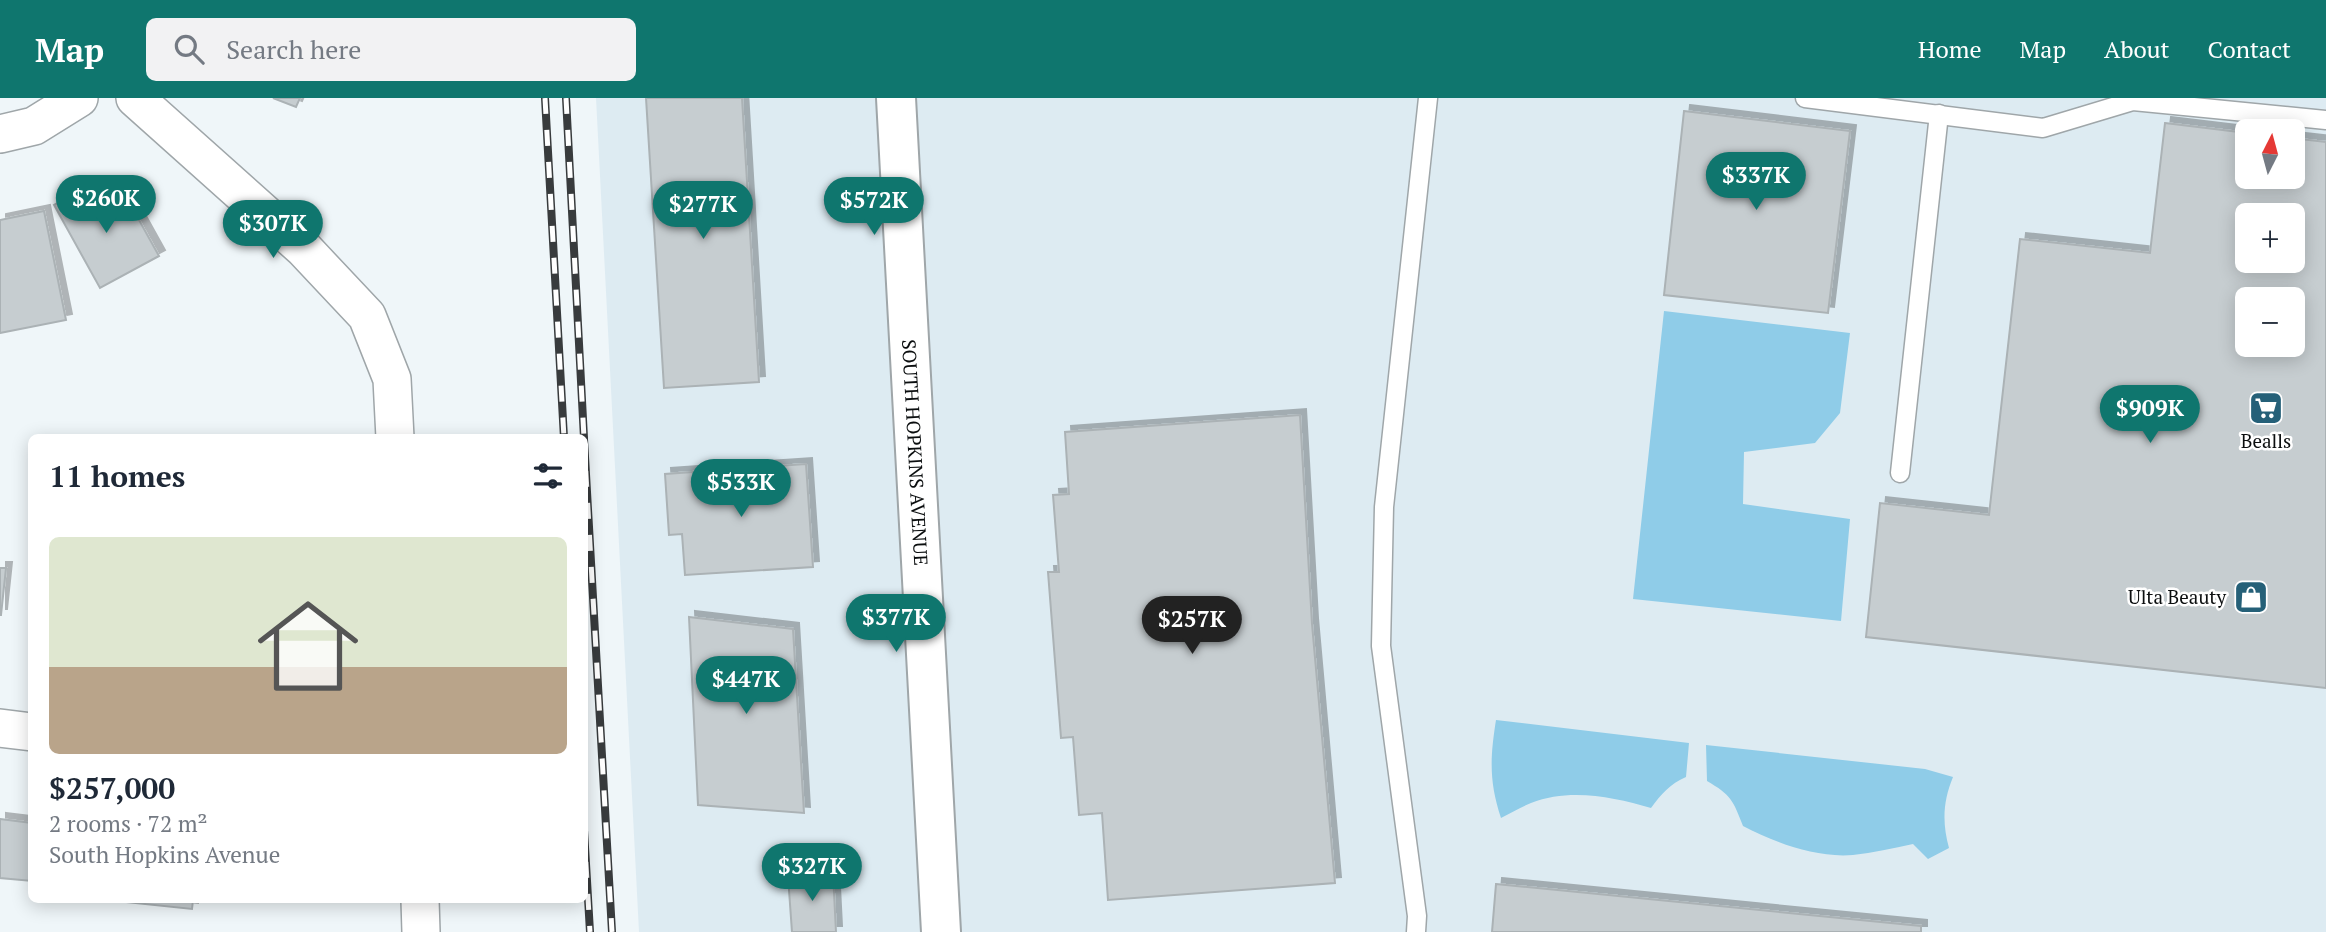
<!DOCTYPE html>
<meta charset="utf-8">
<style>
body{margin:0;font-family:"PT Serif",serif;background:#f2f2f3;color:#1f2937;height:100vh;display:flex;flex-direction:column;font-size:26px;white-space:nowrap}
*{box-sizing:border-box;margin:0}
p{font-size:23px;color:#747a83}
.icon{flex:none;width:38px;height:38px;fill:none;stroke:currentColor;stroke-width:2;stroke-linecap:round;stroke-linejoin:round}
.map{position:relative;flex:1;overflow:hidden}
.panel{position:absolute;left:28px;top:336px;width:560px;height:469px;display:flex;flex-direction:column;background:#fff;border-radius:10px;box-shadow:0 4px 18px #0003}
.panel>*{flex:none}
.needle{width:46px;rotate:6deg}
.tools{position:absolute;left:2235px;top:21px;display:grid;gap:14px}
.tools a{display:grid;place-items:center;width:70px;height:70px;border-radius:10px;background:#fff;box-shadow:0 4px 18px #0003;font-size:35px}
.price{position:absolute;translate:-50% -60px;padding:0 16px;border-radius:24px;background:#0f766e;color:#fff;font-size:23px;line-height:46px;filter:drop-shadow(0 2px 4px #0008)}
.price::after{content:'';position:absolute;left:50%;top:42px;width:21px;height:16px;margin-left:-10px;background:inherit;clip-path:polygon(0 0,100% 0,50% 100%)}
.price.selected{background:#222;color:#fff}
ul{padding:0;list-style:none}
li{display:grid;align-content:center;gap:14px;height:371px;padding:0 21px}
li span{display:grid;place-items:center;height:217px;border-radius:10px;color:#555}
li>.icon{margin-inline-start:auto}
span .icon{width:126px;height:126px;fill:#fffc;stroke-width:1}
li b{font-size:30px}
h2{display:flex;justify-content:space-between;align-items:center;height:84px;padding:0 21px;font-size:30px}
header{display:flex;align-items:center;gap:42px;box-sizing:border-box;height:98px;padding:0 35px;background:#0f766e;color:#fff}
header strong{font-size:33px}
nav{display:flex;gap:38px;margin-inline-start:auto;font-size:24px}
.search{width:490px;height:63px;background:#f2f2f3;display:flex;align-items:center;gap:18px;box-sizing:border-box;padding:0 24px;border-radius:10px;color:#747a83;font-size:26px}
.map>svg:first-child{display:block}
.built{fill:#ddebf2;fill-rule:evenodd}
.green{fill:#8fcce8}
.building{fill:#c6cdd0;stroke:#abb2b5;stroke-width:2;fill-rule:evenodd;filter:url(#shadow)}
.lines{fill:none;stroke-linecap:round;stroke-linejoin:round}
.lane-casing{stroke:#9fa6a9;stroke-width:21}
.street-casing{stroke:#9fa6a9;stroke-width:40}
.secondary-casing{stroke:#9fa6a9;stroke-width:42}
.lane{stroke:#fff;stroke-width:18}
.street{stroke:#fff;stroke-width:37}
.secondary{stroke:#fff;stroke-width:38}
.rail-casing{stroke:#383b3d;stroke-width:8}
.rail{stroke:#fff;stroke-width:5;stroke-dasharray:16;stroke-linecap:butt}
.labels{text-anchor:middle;stroke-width:5;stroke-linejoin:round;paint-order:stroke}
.poi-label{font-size:19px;fill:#0b0e0f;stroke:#fff}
.street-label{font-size:19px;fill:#0b0e0f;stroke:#fff}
</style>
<header>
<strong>Map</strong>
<div class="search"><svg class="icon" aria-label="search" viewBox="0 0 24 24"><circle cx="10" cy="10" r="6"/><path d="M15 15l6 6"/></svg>Search here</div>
<nav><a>Home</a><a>Map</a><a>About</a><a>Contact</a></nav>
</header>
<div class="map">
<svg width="2326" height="834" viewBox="0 0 2326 834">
<defs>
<filter id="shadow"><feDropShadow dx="6" dy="-6" stdDeviation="0" flood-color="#0004"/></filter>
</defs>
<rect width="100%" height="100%" fill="#eff6f9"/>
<g class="built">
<path d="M596 0H878L923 834H639Z"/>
<path d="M916 0H2326V834H959ZM2247 33H2292V79H2247ZM2247 117H2292V163H2247ZM2247 201H2292V247H2247Z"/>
</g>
<g class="green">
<path d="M1664 213 1850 235 1840 315 1815 345 1744 354 1743 406 1850 421 1841 523 1633 501Z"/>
<path d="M1496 622 1689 645 1686 679C1670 686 1661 696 1651 710 1613 699 1570 690 1531 705 1521 709 1511 715 1501 720 1489 684 1490 660 1496 622Z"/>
<path d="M1706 647 1925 671 1953 679C1943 703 1942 725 1949 750L1928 761 1913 746C1893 750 1873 755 1853 757 1815 760 1776 745 1743 728 1733 702 1731 697 1707 683Z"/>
</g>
<g class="building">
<path d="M273 0H300L296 9Z"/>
<path d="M646 0H742L759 284 664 290Z"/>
<path d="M1684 13 1850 33 1828 215 1664 197Z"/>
<path d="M2165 25 2247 35V79H2292V40L2326 44V590L1866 539 1880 405 1989 417 2020 141 2150 155ZM2247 117H2292V163H2247ZM2247 201H2292V247H2247Z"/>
<path d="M89 88 100 108 124 95 159 158 100 190 54 107Z"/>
<path d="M44 113 66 222 0 235V122Z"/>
<path d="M1300 317 1312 526 1335 785 1108 802 1102 715 1079 717 1073 639 1061 640 1048 474H1059L1053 397 1069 396 1065 334Z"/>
<path d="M806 366 813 469 685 477 682 436 669 437 665 376Z"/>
<path d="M0 470H6L1 517H0Z"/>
<path d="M689 519 793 531 804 715 698 707Z"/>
<path d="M0 721 32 725V783L0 780Z"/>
<path d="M833 775 836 834H792L788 778Z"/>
<path d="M1496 786 1921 828V834H1492Z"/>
<path d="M107 802H193L192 811Z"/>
</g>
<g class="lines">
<g class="lane-casing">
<g id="lane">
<path d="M1805 0 2043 30 2133 3 2326 22"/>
<path d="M1900 375 1939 16"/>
<path d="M1416 834 1417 818 1381 548 1384 409 1428 0"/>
</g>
</g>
<g class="street-casing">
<g id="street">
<path d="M135 0 304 151 367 218 392 281 395 340"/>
<path d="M0 36 34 28 79 0"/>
<path d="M0 630 32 634"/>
<path d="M420 802 421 834"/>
</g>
</g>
<g class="secondary-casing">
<g id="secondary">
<path id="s1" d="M896 0 941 834"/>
</g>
</g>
<use href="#lane" class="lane"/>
<use href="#street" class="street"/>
<use href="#secondary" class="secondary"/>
<g class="rail-casing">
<g id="rail">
<path d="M545 0 564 340"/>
<path d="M566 0 584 340"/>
<path d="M584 341 612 834"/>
<path d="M584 732 590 834"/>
</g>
</g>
<use href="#rail" class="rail"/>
</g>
<defs>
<g id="supermarket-square" transform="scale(1.75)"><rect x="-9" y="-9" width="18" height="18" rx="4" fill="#256078" stroke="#fff"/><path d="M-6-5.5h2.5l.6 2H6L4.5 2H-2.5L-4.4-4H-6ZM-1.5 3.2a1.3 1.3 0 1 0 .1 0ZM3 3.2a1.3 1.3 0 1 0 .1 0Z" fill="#fff"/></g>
<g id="shop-square" transform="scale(1.75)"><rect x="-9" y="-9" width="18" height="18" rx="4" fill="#256078" stroke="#fff"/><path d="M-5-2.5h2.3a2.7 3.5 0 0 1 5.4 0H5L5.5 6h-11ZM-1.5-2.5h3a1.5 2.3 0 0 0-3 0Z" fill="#fff"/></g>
</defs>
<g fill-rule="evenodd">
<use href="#supermarket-square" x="2266" y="310"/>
<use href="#shop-square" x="2251" y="499"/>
</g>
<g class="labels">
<g class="poi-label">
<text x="2266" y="350">Bealls</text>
<text x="2226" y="506" text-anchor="end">Ulta Beauty</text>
</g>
<g class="street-label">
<text dy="7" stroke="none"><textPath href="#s1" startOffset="355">SOUTH HOPKINS AVENUE</textPath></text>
</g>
</g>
</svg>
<div class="tools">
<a><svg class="needle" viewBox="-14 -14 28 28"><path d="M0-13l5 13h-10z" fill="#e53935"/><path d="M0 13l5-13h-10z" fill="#747a83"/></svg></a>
<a>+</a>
<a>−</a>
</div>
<b class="price" style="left:1756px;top:114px">$337K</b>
<b class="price" style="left:106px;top:137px">$260K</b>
<b class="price" style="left:874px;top:139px">$572K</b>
<b class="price" style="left:703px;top:143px">$277K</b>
<b class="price" style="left:273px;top:162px">$307K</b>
<b class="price" style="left:2150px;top:347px">$909K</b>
<b class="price" style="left:741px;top:421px">$533K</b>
<b class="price" style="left:896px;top:556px">$377K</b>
<b class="price selected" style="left:1192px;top:558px">$257K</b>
<b class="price" style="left:746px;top:618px">$447K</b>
<b class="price" style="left:812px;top:805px">$327K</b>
<section class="panel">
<h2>11 homes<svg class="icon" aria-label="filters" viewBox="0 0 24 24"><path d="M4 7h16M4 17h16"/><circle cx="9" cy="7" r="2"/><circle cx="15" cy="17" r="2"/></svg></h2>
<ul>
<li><span style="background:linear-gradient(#dfe7d0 60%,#b9a48a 0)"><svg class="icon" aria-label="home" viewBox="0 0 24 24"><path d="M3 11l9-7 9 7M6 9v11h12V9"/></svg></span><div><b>$257,000</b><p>2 rooms · 72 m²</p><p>South Hopkins Avenue</p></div></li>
</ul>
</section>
</div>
